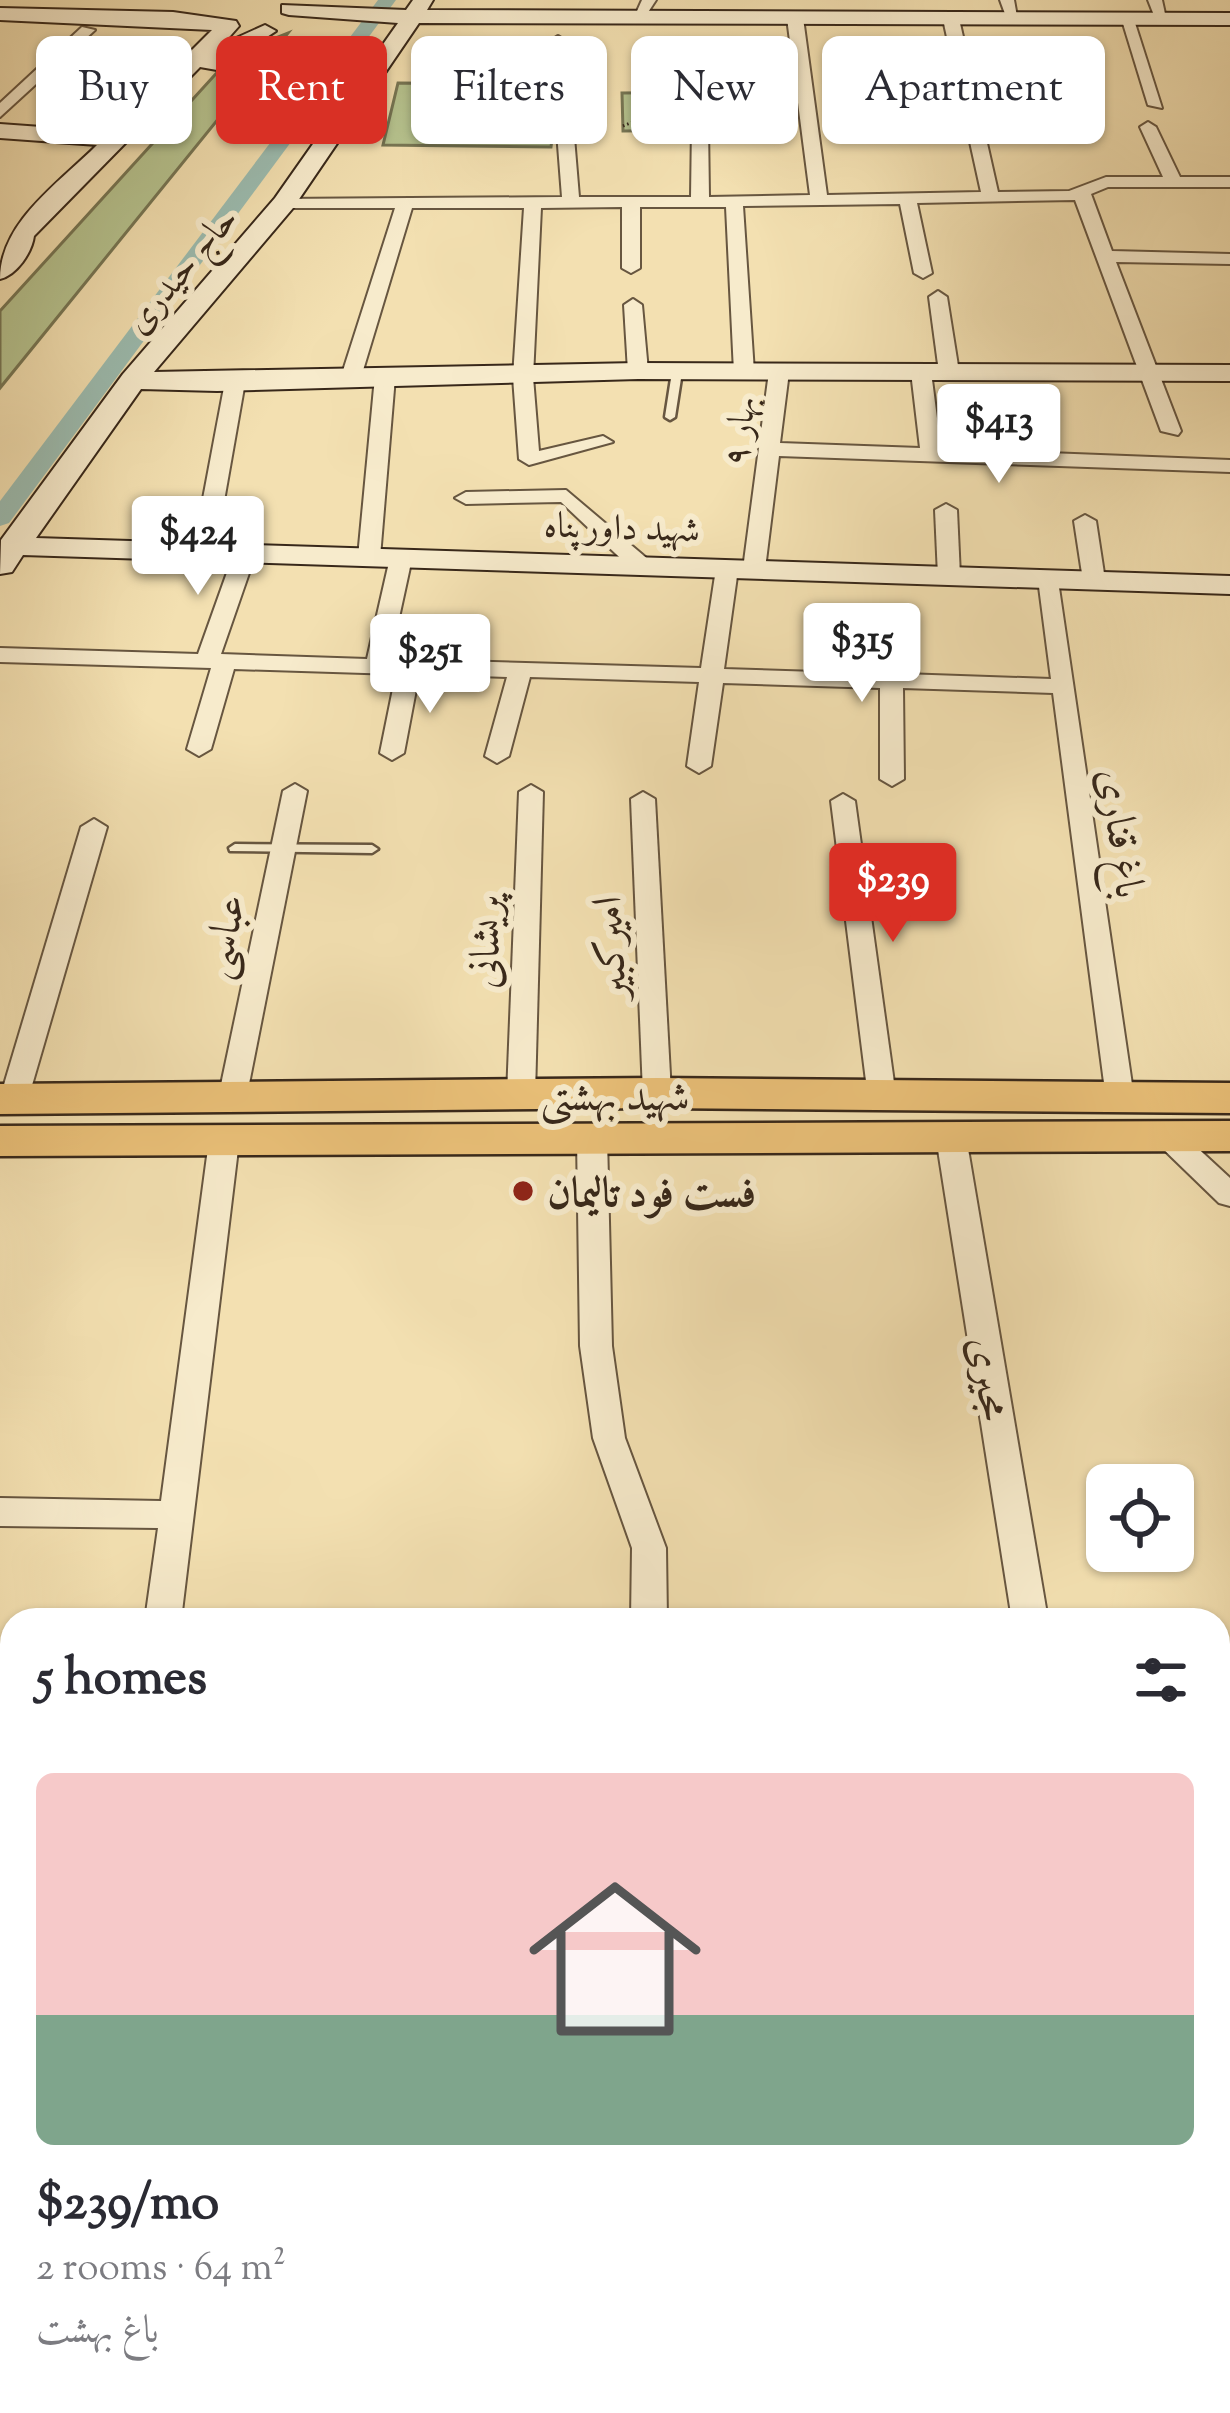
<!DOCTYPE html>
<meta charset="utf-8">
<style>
body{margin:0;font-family:"Sorts Mill Goudy",Amiri,serif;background:#f7f7f7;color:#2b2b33;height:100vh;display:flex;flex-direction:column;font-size:45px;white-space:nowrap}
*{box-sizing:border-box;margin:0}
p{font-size:39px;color:#7c7c81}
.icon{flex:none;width:66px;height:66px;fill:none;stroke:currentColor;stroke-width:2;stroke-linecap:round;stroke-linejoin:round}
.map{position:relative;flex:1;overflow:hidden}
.details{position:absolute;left:0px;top:1608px;width:1230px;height:807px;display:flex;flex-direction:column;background:#fff;border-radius:36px 36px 0 0;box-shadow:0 3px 9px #0004}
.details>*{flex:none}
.hud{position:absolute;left:36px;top:36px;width:1158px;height:108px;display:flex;gap:24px}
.controls{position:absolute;left:1086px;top:1464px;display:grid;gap:24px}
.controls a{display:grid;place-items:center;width:108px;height:108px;border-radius:18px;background:#fff;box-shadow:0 3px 9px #0004;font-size:60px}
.price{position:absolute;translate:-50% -102px;padding:0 27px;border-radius:12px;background:#fff;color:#222;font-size:39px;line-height:78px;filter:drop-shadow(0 3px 6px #0008)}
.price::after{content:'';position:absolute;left:50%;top:72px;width:36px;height:27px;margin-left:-18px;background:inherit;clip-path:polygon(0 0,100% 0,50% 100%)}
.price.on{background:#d93025;color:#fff}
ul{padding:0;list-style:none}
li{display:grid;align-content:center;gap:24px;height:636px;padding:0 36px}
li span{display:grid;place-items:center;height:372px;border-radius:18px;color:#555}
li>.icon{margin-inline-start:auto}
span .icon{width:216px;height:216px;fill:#fffc;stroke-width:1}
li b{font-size:51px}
h2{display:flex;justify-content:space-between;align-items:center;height:144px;padding:0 36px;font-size:51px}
.pill{padding:0 42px;border-radius:18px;background:#fff;box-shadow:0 3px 9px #0004;font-size:42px;line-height:108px}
.pill.on{background:#d93025;color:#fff}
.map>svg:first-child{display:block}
.green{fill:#b6c38f;stroke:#777654;stroke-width:3}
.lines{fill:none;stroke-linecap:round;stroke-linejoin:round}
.canal{fill:#9cbcb0;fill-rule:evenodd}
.lane-casing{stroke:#675640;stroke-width:5}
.street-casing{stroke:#675640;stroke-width:4}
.secondary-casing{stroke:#38281a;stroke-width:4}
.primary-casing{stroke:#38281a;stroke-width:5}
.path{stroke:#38281a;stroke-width:3;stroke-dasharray:1.5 3;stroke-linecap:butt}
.lane{fill:#f7ebcc;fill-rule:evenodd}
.street{fill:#f7ebcc;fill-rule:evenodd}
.secondary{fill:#f7ebcc;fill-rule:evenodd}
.primary{fill:#eac078;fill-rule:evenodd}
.poi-dot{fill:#8f2418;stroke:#f7ebcc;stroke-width:4.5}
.labels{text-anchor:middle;stroke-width:12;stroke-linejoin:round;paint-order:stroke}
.far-street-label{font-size:36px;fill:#38281a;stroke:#f7ebcc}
.street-label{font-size:42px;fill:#38281a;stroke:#f7ebcc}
.poi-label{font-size:42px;font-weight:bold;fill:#38281a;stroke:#f7ebcc;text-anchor:start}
</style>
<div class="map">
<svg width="1230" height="2413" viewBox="0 0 1230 2413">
<rect width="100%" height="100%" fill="#f3e0b1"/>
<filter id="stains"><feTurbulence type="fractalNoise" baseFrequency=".00167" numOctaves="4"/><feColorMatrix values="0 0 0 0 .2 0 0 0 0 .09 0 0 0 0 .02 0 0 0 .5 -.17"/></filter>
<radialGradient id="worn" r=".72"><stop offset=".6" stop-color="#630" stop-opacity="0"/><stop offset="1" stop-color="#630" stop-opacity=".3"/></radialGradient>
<g class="green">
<path d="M288 33 0 388V311L233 55Z"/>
<path d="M398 83 559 84 551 147 383 145Z"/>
<path d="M731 92 735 130 623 131 622 93Z"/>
</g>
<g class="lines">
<path class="canal" d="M378 0H396L9 523 0 526V501Z"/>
<g class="lane-casing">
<g id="lane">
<path d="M677 369 682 372 675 417 670 420 665 417 672 372Z"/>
<path d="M235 844 372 845 378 849 372 853 230 851 229 848Z"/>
</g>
</g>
<g class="street-casing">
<g id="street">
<path d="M642 0H656L643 20H633Z"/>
<path d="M1000 0H1014L1018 22H1008Z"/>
<path d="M1148 0H1162L1167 23H1157Z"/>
<path d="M795 13 803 18 827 195 981 192 943 19 951 14 959 19 998 192 1069 191 1106 177H1163L1140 127 1148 122 1156 127 1180 177H1230V187H1108L1091 194 1112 251 1230 254V264L1116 262 1181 431 1178 435 1161 431 1075 200 917 203 932 273 923 278 914 273 900 204 743 206 754 372 744 378 734 372 726 207H640V268L631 273 622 268V207L541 208 533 377 539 451 603 436 613 442 529 465 519 459 513 377 524 208H412L361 377 344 381 341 377 395 208H284L275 203 278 199 562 197 550 41 558 36 566 41 579 197H691L692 125 700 120 708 125 709 197 810 195 787 18Z"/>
<path d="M1121 17 1134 20 1162 108 1148 105Z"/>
<path d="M82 27 95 30 0 117V103Z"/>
<path d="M938 291 947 297 959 372 949 378 939 372 929 297Z"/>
<path d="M633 299 642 305 648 371 638 377 628 371 624 305Z"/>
<path d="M779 366 789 372 780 443 920 448 911 372 921 366 931 372 941 449 1230 460V472L779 456 765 569 754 576 743 569 769 372Z"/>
<path d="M385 371 395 377 380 557 369 564 358 557 375 377Z"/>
<path d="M235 376 245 382 215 552 204 559 193 552 225 382Z"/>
<path d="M566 490 650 561V571H634L561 502 466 504 455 498 466 492Z"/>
<path d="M946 504 957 510 960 576 949 583 938 576 935 510Z"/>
<path d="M1085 515 1096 521 1105 580 1094 587 1083 580 1074 521Z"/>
<path d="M245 546 256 553 221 654 367 659 390 558 401 551 412 558 390 659 701 668 716 569 727 562 738 569 724 669 880 674V630L891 623 902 630 903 674 1051 679 1038 579 1049 572 1057 574 1134 1098 1130 1105 1120 1108 1106 1098 1053 693 903 688 904 779 892 786 880 779V688L723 683 711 766 699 773 687 766 699 682 530 677 509 756 497 763 485 756 507 677 419 674 404 753 392 760 380 753 396 674 234 669 211 749 199 756 187 749 211 668 0 662V648L198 654 234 553Z"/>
<path d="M295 784 307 791 246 1099 232 1109 218 1099 283 791Z"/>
<path d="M531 785 543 792 535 1095 521 1105 507 1095 519 792Z"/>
<path d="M643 792 655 799 671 1093 657 1103 643 1093 631 799Z"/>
<path d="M843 794 855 801 896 1097 882 1107 868 1097 831 801Z"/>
<path d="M94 819 107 827 28 1099 24 1106H4L0 1098 81 827Z"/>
<path d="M1167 1126 1177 1129 1230 1178V1206L1219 1203 1157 1143 1152 1136 1157 1129Z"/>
<path d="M951 1127 966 1137 1048 1620H1012L936 1137Z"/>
<path d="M592 1128 607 1138 612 1346 625 1438 666 1548 667 1620H631L632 1548 593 1438 580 1346 577 1138Z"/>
<path d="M224 1131 239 1141 181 1620H145L158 1528 0 1526V1498L161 1501 209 1141Z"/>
<path d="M37 2403H81V2413H35Z"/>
<path d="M626 2403H670L671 2413H625Z"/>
<path d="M1136 2403H1180L1183 2413H1137Z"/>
</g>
</g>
<g class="secondary-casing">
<g id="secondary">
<path d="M413 0H433L427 10 1230 13V25L419 23 293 208 154 372 638 363 1230 365V381L638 379 217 391 141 389 36 538 1230 576V594L23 555 12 572 0 574 1 540 123 374 275 198 398 23 289 15 282 13V5L406 10Z"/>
<path d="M0 8 173 12 236 21 239 26 223 44 265 25 276 31 217 70 200 67 34 236C32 252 17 275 0 279 0 222 59 183 97 145L0 138V124L110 132 212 30 0 20Z"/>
</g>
</g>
<g class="primary-casing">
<g id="primary">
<path d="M657 1078 1230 1083V1113L657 1108 0 1114V1084Z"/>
<path d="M1230 1121V1151L0 1156V1126Z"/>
</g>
</g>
<g class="path">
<path d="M651 92 677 101"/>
<path d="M710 105 732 96"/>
<path d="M659 111 683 118"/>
<path d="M623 126 681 102 692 106"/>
</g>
<use href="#lane" class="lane"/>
<use href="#street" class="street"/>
<use href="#secondary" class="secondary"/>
<use href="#primary" class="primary"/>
</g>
<circle class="poi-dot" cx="523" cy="1191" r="12"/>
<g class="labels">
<g class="far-street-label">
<text transform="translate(180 269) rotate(-50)" y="13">حاج حیدری</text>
<text transform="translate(738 431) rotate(-83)" y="13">بهار ۹</text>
<text transform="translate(622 526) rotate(2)" y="13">شهید داورپناه</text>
</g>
<g class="street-label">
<text transform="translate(1123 833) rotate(82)" y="15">باغ قناری</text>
<text transform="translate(222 936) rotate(-78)" y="15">عباسی</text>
<text transform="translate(484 942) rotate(-88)" y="15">پریشانی</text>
<text transform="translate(608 948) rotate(-93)" y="15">امیرکبیر</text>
<text x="615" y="1110">شهید بهشتی</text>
<text transform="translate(991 1378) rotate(81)" y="15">مجیری</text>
</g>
<g class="poi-label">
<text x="547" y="1206">فست فود تالیمان</text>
</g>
</g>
<rect width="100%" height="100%" filter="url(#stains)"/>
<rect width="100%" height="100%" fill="url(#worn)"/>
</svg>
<div class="controls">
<a><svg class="icon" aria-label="locate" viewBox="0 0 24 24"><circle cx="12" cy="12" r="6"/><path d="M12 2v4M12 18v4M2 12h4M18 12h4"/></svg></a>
</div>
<b class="price" style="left:999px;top:486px">$413</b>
<b class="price" style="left:198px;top:598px">$424</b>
<b class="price" style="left:862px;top:705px">$315</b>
<b class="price" style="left:430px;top:716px">$251</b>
<b class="price on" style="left:893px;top:945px">$239</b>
<div class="hud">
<a class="pill">Buy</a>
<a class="pill on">Rent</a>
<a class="pill">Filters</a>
<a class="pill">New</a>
<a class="pill">Apartment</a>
</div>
<section class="details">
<h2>5 homes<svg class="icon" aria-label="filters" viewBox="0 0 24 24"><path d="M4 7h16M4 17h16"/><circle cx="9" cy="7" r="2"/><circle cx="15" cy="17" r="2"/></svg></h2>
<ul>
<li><span style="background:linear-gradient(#f6c9c9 65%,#7fa58c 0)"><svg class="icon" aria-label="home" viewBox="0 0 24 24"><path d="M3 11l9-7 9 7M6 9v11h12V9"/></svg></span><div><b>$239/mo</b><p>2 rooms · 64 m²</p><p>باغ بهشت</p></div></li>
</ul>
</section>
</div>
